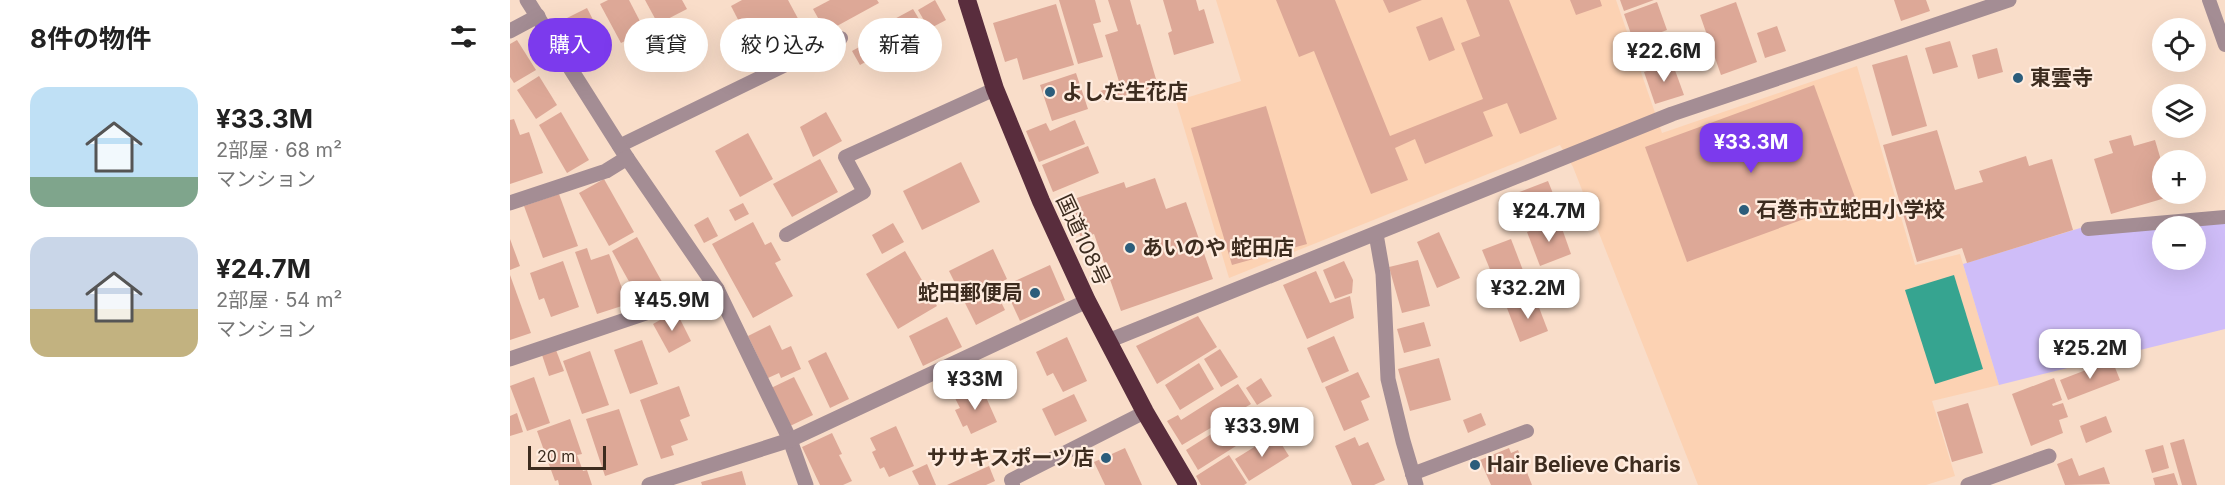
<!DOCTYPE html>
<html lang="ja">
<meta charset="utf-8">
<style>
body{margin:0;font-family:Inter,"Noto Sans JP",sans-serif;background:#f2f2f2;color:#222;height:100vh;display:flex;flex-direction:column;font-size:22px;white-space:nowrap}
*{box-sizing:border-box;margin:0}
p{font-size:20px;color:#767676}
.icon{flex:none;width:33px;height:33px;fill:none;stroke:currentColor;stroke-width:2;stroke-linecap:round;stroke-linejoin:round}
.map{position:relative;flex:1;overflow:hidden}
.panel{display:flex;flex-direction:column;background:#fff;width:510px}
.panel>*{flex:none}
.guide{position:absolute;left:18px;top:18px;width:570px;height:54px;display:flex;gap:12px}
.controls{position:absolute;left:1642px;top:18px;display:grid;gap:12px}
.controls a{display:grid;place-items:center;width:54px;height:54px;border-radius:50%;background:#fff;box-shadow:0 6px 24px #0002;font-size:30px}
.scale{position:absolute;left:18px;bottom:15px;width:78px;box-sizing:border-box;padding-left:6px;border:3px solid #3d2c1f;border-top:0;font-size:16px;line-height:21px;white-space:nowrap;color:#3d2c1f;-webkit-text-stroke:4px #ffecdf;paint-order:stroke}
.price{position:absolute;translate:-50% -51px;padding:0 14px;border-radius:12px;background:#fff;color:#222;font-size:20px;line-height:39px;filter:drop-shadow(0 2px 3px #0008)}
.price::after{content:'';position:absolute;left:50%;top:36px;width:18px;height:14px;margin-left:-9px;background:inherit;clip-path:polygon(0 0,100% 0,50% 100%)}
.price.on{background:#7c3aed;color:#fff}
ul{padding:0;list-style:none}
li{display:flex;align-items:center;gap:18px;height:150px;padding:0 30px}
li span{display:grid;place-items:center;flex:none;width:168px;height:120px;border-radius:18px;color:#555}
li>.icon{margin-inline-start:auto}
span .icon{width:72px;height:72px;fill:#fffc;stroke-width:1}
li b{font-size:26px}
h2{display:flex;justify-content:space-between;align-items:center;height:72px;padding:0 30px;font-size:26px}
.pill{padding:0 21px;border-radius:27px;background:#fff;box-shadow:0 6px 24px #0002;font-size:21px;line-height:54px}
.pill.on{background:#7c3aed;color:#fff}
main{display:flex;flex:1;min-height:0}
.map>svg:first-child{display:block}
.built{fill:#fcd2b3}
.green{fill:#cfbdf8;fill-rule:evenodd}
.water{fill:#36a490}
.building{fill:#dda897}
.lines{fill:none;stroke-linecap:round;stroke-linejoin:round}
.lane{stroke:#a48d94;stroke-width:14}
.street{stroke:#a48d94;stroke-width:15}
.highway{stroke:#592d3d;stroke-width:18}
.poi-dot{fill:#2c5d7b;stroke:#ffecdf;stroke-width:2}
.labels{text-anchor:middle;stroke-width:4.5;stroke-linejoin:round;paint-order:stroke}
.poi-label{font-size:21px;font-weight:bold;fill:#3d2c1f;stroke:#ffecdf;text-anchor:start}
.street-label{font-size:21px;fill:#3d2c1f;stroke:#ffecdf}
</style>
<main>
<section class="panel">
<h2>8件の物件<svg class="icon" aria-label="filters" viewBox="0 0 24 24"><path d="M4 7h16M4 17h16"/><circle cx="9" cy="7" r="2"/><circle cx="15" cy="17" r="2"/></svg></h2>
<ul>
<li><span style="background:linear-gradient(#bfe0f5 75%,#7fa58c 0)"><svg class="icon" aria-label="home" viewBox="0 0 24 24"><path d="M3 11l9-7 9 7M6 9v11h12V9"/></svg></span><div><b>¥33.3M</b><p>2部屋 · 68 m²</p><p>マンション</p></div></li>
<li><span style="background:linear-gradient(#c9d6e8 60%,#c2b280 0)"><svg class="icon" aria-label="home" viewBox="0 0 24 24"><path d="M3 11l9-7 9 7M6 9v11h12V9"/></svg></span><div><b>¥24.7M</b><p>2部屋 · 54 m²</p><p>マンション</p></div></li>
</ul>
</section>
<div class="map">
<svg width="1715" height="485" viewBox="0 0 1715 485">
<rect width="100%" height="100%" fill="#f9ddc9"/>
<path class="built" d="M706 0H1106L1152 133 1347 66 1405 265 1450 254 1489 385 1422 401 1445 476 1416 485H1188L1063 167 1050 145 719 278 666 101 731 81Z"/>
<path class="green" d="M1715 217V329L1489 385 1453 264 1580 225ZM1653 226H1686V260H1653Z"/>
<path class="water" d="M1444 275 1473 369 1425 384 1395 290Z"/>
<g class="building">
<path d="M98 0H119L135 31 111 43 90 4Z"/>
<path d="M135 0H172L177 9 148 24Z"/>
<path d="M232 0H278L299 39 251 64 221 6Z"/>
<path d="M320 0H367L369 3 316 32 303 9Z"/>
<path d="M425 0 436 20 419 29 408 10Z"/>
<path d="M549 0H585L591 22 583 24 593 57 568 64Z"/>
<path d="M598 0H620L627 25 630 24 648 86 594 102 590 91 610 85 595 35 608 31Z"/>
<path d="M653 0H686L689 11 694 9 704 43 664 55 658 33 662 31Z"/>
<path d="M766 0H825L880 136 973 99 951 43 970 36 956 0H999L1047 119 1010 134 997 103 973 112 983 136 915 164 905 139 885 148 898 180 861 194 804 51 789 57Z"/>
<path d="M873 0H912L879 13Z"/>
<path d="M1060 0H1090L1092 6 1066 15Z"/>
<path d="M1110 0H1144L1114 11Z"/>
<path d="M1384 0H1416L1420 11 1391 21Z"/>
<path d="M1147 2 1157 30 1149 33 1157 56 1132 65 1114 14Z"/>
<path d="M1226 2 1247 62 1211 75 1190 15Z"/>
<path d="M546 4 564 65 513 80 507 58 495 62 483 23Z"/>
<path d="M77 8 99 51 72 65 49 22Z"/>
<path d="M403 9 415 29 350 65 342 51 369 36 366 29Z"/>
<path d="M932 17 945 50 919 61 906 27Z"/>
<path d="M1267 26 1276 51 1255 58 1247 33Z"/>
<path d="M7 40 26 70 4 83 0 77V44Z"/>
<path d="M1440 41 1448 67 1423 74 1415 48Z"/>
<path d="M1487 48 1493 72 1468 79 1462 55Z"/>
<path d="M1397 55 1417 126 1382 136 1362 65Z"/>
<path d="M1162 62 1174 95 1145 104 1134 72Z"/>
<path d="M566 73 578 109 542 121 530 85Z"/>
<path d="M29 76 47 105 26 119 7 90Z"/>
<path d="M1304 85 1346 200 1177 262 1135 147Z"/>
<path d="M756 106 797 244 722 265 681 128Z"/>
<path d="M51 112 79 160 57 173 29 125Z"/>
<path d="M316 112 332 141 303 157 290 127Z"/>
<path d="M4 119 10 135 19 132 33 173 0 184V120Z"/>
<path d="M565 120 575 144 529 162 516 131 536 123 540 131Z"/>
<path d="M1427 130 1445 190 1473 182 1469 171 1516 156 1519 166 1542 159 1563 230 1457 263 1452 248 1407 262 1373 145Z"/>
<path d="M238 133 263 179 230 197 205 151Z"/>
<path d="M1621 135 1624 146 1645 140 1653 167V194H1661L1662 196 1601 214 1584 159 1603 153 1599 141Z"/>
<path d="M578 146 589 173 543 192 532 165Z"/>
<path d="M310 159 328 192 282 217 263 184Z"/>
<path d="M451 162 470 202 412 230 393 191Z"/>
<path d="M645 178 656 209 676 202 703 279 611 311 584 234 571 238 558 201 614 182 616 188Z"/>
<path d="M94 179 124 232 99 246 69 193Z"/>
<path d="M1038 181 1052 216 1017 229 1004 194Z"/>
<path d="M49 194 68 246 33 258 14 206Z"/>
<path d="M233 203 239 214 225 221 219 210Z"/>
<path d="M198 217 208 236 194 243 184 225Z"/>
<path d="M1049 220 1061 254 1030 266 1017 232Z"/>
<path d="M243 222 255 245 261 242 271 260 265 263 283 296 243 318 202 244Z"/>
<path d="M383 223 394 242 372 254 362 235Z"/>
<path d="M929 232 950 278 927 288 907 242Z"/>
<path d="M127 237 156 289 131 303 102 251Z"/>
<path d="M0 239 10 266 0 270Z"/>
<path d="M1001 239 1014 273 986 284 972 250Z"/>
<path d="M77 248 81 260 99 254 118 304 87 314 65 252Z"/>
<path d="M483 249 497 279 483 286 495 310 466 325 439 271Z"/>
<path d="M395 251 427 306 388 329 356 274Z"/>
<path d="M908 260 920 306 892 313 879 267Z"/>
<path d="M53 261 69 307 41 317 34 298 29 300 20 273Z"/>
<path d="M834 261 843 280 842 293 825 299 813 270Z"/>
<path d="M540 265 555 300 510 321 494 286Z"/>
<path d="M806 271 820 303 840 296 844 318 797 339 773 285Z"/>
<path d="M0 275 21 333 0 340Z"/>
<path d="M1025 297 1038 331 1010 342 997 308Z"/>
<path d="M166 311 181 341 159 353 143 324Z"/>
<path d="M688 316 707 347 647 384 626 346Z"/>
<path d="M437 317 452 347 413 366 399 336Z"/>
<path d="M914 322 921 346 894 353 887 329Z"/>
<path d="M260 325 272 350 281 346 291 369 271 378 269 373 258 378 238 336Z"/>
<path d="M824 336 839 371 812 383 797 348Z"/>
<path d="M557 337 577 381 553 392 543 373 537 376 526 352Z"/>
<path d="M132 340 148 384 120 394 104 350Z"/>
<path d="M710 349 728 377 711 387 694 359Z"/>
<path d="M46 350 54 371 39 376 32 355Z"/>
<path d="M80 351 99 405 72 414 53 361Z"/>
<path d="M316 352 339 399 320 408 298 361Z"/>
<path d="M929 358 941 400 900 411 888 369Z"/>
<path d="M1602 360 1610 380 1558 400 1550 380Z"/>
<path d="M689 363 704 389 670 410 655 385Z"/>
<path d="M848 372 860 397 851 401 859 420 834 431 815 387Z"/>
<path d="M24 377 40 423 17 431 0 386Z"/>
<path d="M284 377 303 415 280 426 261 388Z"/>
<path d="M751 378 762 396 747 405 736 388Z"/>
<path d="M1544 378 1552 400 1542 404 1543 406 1553 403 1558 417 1549 420 1553 433 1521 446 1502 394Z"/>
<path d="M728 384 741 404 672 445 657 421 668 415 671 420Z"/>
<path d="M169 386 180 416 170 420 178 440 161 446 164 455 151 459 130 400Z"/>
<path d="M471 386 487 422 461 434 457 425 453 427 445 410 450 408 445 398Z"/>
<path d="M564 394 577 421 545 436 532 409Z"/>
<path d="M1458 403 1473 453 1442 462 1427 412Z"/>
<path d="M109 409 128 465 95 476 76 419Z"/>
<path d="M7 413 13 432 0 436V416Z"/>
<path d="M971 413 976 425 958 433 953 420Z"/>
<path d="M1596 416 1602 432 1576 443 1570 426Z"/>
<path d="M60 419 72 454 67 455 73 471 77 470 82 485H49L48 480 45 481 27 431Z"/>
<path d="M725 419 737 439 688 470 676 450Z"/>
<path d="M386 426 404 466 379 477 374 467 370 469 362 452 366 450 360 438Z"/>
<path d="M322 433 332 454 329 455 342 481 333 485H310L292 447Z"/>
<path d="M765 434 779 456 739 481 725 459Z"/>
<path d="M845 437 849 446 858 442 875 480 864 485H842L825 446Z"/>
<path d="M1674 439 1687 485H1672L1660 443Z"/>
<path d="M1653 445 1659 468 1642 473 1635 450Z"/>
<path d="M615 448 632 485H595L584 462Z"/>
<path d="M999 448 1001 453 1008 450 1022 485H981L970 460Z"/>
<path d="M719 455 737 483 734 485H691L686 476Z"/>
<path d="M1562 458 1569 476 1594 467 1600 484 1555 485 1547 464Z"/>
<path d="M417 464 426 485H409L402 471Z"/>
<path d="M479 466 485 481 476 485H437Z"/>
<path d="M232 471 236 485H192L191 482Z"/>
<path d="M1664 473 1668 485H1645L1643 478Z"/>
</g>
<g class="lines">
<g class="lane">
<path d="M1699 0 1715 45"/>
<path d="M109 146 331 38"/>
<path d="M1578 229 1715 217"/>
<path d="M276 235 354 192 335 157 485 89"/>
<path d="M902 474 1017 431"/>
<path d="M503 485 501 480 635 412"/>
</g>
<g class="street">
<path d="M17 0 117 158 207 289 280 440 296 485"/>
<path d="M0 31 28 16"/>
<path d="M0 203 96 171 117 158"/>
<path d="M866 234 873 274 878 379 893 441 906 485"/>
<path d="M598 341 1162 114 1499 0"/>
<path d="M0 359 207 289"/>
<path d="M139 485 280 440 577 301"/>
<path d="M1458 485 1539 456"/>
</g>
<path class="highway" d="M457 0 485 89 531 201 577 301 635 412 678 485"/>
</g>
<g class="poi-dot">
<circle cx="1508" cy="78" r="6"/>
<circle cx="540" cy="92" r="6"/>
<circle cx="1234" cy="210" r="6"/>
<circle cx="620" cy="248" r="6"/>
<circle cx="525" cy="293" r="6"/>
<circle cx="596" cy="458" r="6"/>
<circle cx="965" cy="465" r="6"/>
</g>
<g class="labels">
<g class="poi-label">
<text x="1520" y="85">東雲寺</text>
<text x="552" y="99">よしだ生花店</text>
<text x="1246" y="217">石巻市立蛇田小学校</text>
<text x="632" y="255">あいのや 蛇田店</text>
<text x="513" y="300" text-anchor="end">蛇田郵便局</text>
<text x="584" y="465" text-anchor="end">ササキスポーツ店</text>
<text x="977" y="472">Hair Believe Charis</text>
</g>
<g class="street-label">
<text transform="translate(573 240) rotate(65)" y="7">国道108号</text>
</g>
</g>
</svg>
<div class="controls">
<a><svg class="icon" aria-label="locate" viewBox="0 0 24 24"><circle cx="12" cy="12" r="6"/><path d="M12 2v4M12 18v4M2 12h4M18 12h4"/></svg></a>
<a><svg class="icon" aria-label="layers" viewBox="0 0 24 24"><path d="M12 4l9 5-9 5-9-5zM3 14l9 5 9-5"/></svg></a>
<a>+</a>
<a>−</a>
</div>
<div class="scale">20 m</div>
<b class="price" style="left:1154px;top:83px">¥22.6M</b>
<b class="price on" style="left:1241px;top:174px">¥33.3M</b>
<b class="price" style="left:1039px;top:243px">¥24.7M</b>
<b class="price" style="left:1018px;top:320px">¥32.2M</b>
<b class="price" style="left:162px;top:332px">¥45.9M</b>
<b class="price" style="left:1580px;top:380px">¥25.2M</b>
<b class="price" style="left:465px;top:411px">¥33M</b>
<b class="price" style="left:752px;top:458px">¥33.9M</b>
<div class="guide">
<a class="pill on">購入</a>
<a class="pill">賃貸</a>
<a class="pill">絞り込み</a>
<a class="pill">新着</a>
</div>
</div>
</main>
